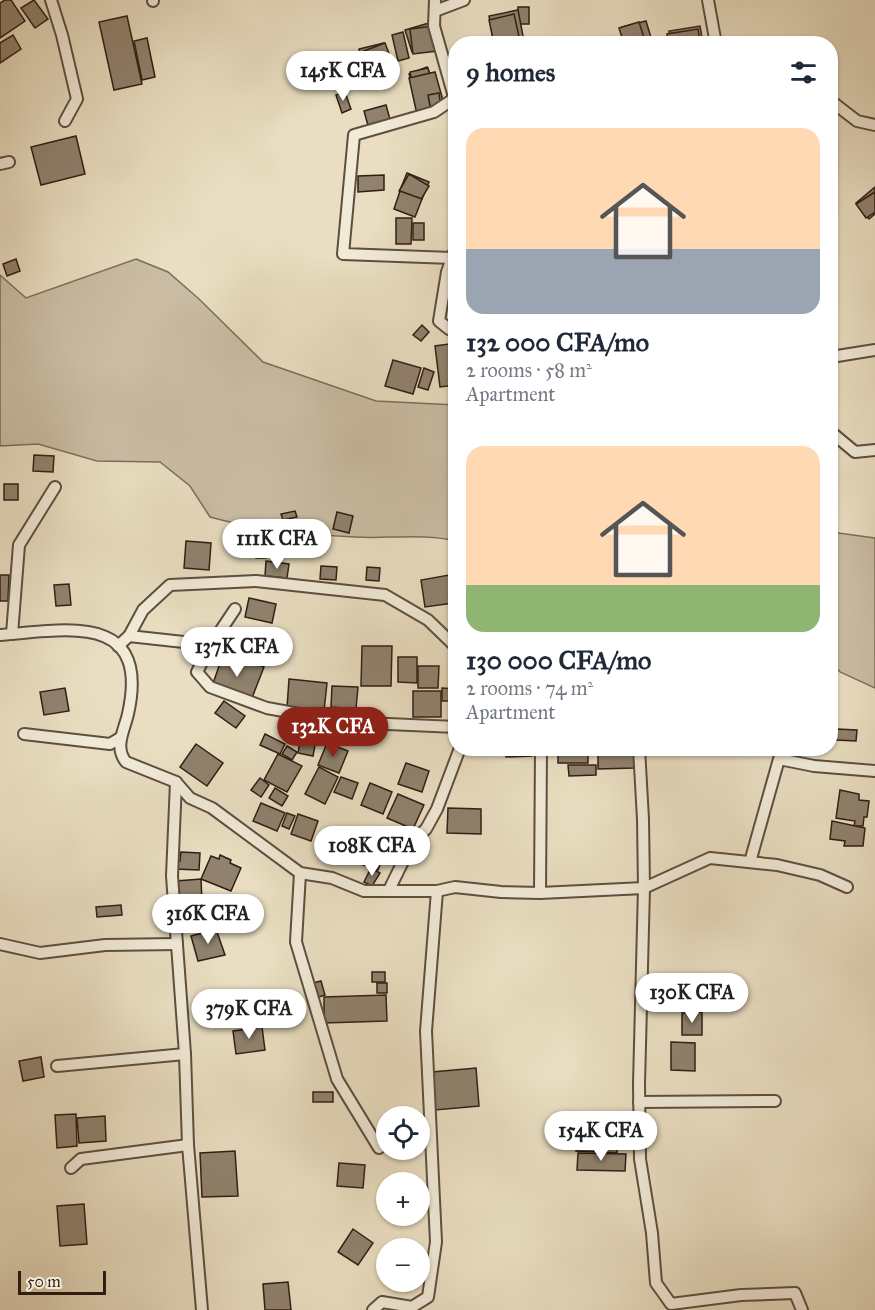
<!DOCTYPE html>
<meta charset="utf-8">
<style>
body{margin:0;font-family:"IM FELL Great Primer",serif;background:#f6f6f7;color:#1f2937;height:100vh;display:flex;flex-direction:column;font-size:22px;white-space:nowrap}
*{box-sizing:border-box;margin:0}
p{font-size:20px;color:#747a83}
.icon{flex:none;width:33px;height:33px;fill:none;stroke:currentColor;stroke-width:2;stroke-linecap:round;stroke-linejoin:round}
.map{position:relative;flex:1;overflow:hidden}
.sheet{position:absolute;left:448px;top:36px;width:390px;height:720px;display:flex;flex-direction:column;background:#fff;border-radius:24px;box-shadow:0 2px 4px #0004}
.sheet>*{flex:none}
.fabs{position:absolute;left:376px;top:1106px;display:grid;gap:12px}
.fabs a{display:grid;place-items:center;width:54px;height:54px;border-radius:50%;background:#fff;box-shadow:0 2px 4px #0004;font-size:30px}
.scale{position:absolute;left:18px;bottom:15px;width:88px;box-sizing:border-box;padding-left:6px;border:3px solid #301e15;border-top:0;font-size:16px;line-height:21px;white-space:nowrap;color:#301e15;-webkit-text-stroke:4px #f1ead7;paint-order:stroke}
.price{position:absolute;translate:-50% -51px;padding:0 14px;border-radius:21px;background:#fff;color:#222;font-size:20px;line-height:39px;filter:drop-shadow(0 2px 3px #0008)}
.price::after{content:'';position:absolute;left:50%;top:36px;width:18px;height:14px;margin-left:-9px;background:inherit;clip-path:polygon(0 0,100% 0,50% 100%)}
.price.on{background:#8f2418;color:#fff}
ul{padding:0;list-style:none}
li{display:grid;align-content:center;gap:12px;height:318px;padding:0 18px}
li span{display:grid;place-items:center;height:186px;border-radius:18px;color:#555}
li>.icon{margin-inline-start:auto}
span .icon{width:108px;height:108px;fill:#fffc;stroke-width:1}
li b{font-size:26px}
h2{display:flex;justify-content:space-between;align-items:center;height:72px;padding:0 18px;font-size:26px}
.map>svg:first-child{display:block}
.green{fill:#cabda4;stroke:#7d6e5c;stroke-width:1.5}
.building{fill:#90826e;stroke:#301e15;stroke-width:1.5}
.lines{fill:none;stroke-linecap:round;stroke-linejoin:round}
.minor-casing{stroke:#5e4e40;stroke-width:14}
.minor{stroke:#f1ead7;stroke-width:10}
</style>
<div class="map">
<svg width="875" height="1310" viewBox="0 0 875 1310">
<rect width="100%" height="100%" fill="#e9dec1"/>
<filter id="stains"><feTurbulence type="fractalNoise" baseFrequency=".00333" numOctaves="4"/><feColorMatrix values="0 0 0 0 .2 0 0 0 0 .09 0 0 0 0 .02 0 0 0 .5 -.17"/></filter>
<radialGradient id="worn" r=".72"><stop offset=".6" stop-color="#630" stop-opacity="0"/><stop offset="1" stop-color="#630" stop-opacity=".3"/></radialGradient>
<g class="green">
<path d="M136 259 168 272 199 299 263 362 376 401 456 405V541C424 533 388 539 355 537 307 535 257 530 210 517L190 486 160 462 97 461 38 444 0 446V275L26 298Z"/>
<path d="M831 532 875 538V688L840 672 831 662Z"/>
</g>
<g class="building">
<path d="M5 0H11L25 21 0 38V3Z"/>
<path d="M34 0 48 19 35 28 21 8Z"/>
<path d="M518 7H529V24H517Z"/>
<path d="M518 10 524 41 494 44 489 16Z"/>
<path d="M514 14 520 41 494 44 489 20Z"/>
<path d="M127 16 142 84 114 90 99 22Z"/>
<path d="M646 21 653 44H627L622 27Z"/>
<path d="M639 22 646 44H624L619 28Z"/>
<path d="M429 23 436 45 412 52 405 30Z"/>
<path d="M434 26 437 51 413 54 410 29Z"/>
<path d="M700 26 703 44H671L669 31Z"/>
<path d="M698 29 700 44H668L667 34Z"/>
<path d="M403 32 409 58 398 61 392 35Z"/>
<path d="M13 35 21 49 0 63V43Z"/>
<path d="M147 38 155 77 142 80 134 41Z"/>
<path d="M384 43 393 79 367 85 359 49Z"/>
<path d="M385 43 398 77 377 85 364 51Z"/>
<path d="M427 67 431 76 412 83 409 74Z"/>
<path d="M428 68 431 79 412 83 410 72Z"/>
<path d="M435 72 444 104 418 119 409 78Z"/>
<path d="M345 92 351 109 342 113 336 95Z"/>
<path d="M439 93 441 109 431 111 428 95Z"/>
<path d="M386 105 391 123 369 129 364 111Z"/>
<path d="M76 136 85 174 41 185 31 147Z"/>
<path d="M407 173 429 182 422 199 400 190Z"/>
<path d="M409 174 429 186 419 203 399 191Z"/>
<path d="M384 175V190L358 192V176Z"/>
<path d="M875 187V214L869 219 856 203Z"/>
<path d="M400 191 422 199 415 217 394 209Z"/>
<path d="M875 192V212L866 218 856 204Z"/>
<path d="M396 218H412L411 244H396Z"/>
<rect x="413" y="223" width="11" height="17"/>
<path d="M16 259 20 271 7 276 3 264Z"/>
<path d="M422 325 429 332 421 341 413 335Z"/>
<path d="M456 343V385L440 387 435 346Z"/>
<path d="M393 360 421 368 413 394 385 386Z"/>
<path d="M424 368 434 372 428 390 418 387Z"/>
<path d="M34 455 54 456 53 472 33 471Z"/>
<rect x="4" y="484" width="14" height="16"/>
<path d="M295 511 297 517 283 520 281 514Z"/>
<path d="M337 512 353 516 349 533 333 529Z"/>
<path d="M186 541 211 543 209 570 184 568Z"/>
<rect x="266" y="541" width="9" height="12"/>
<rect x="256" y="548" width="10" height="10"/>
<path d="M266 561 289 564 287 578 265 576Z"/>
<path d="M321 566 337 567 336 580 320 579Z"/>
<path d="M367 567 380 568 379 581 366 580Z"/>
<path d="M0 575H9L8 601H0Z"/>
<path d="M449 575 453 603 425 607 421 580Z"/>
<path d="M69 584 71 605 56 606 54 585Z"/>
<path d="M249 598 276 604 272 623 245 617Z"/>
<path d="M362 646H392L391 686H361Z"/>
<path d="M224 652 264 667 250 703 211 689Z"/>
<path d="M398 657H417V683L398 682Z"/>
<path d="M418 666H439L438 688H418Z"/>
<path d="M289 679 327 683 324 711 287 708Z"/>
<path d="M332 686 358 687 356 709 331 707Z"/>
<path d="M65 688 69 711 44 715 40 692Z"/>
<path d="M442 688 456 689V701H442Z"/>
<rect x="413" y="691" width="28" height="26"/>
<path d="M224 701 245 716 236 728 215 713Z"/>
<path d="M303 725 318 729 313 756 298 753Z"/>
<path d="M836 729 857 730 856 741 836 740Z"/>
<path d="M265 734 285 744 280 754 260 745Z"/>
<path d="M327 743 348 751 339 773 318 765Z"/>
<path d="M196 744 223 763 207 786 180 767Z"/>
<path d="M287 746 297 752 292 760 282 754Z"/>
<path d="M506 748H532V756L506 757Z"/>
<rect x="558" y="748" width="30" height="15"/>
<path d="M598 748H634V768L598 769Z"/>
<path d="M777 748H798L797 756 777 753Z"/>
<path d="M278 754 302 766 287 792 264 780Z"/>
<path d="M406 763 429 771 422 792 398 784Z"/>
<path d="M568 765H596V775L569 776Z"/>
<path d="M319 767 338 777 325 804 305 794Z"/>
<path d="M341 777 358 783 352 799 334 792Z"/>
<path d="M260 778 269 785 261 797 251 790Z"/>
<path d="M370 783 392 792 383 814 361 805Z"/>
<path d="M275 788 288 796 282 806 269 798Z"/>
<path d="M840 790 859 794V800L869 801 867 817H864L863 826H854L855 821 836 818Z"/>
<path d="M398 794 424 805 413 829 387 818Z"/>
<path d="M261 803 285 813 277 831 253 821Z"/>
<path d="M448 808 481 809V834L447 833Z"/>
<path d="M287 813 295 816 289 829 282 826Z"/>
<path d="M298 814 318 821 311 841 291 834Z"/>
<path d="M832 821 865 828 863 846H844L845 841 830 839Z"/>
<path d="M353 838 385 849 378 870 346 859Z"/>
<path d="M181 852 200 853 199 870 175 869 176 860 180 861Z"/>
<path d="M220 855 231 860 230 863 241 868 231 891 201 879 211 856 219 859Z"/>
<path d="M371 868 380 873 372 886 364 882Z"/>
<path d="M201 879 203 926 179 927 176 881Z"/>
<path d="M121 905 122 915 97 917 96 907Z"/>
<path d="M216 929 225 955 198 961 191 936Z"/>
<rect x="372" y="972" width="13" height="10"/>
<path d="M321 981 325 995 316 998 313 983Z"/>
<rect x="377" y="983" width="10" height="10"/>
<path d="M386 995 387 1021 324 1023V997Z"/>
<path d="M702 1012V1035H682V1013Z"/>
<path d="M262 1027 265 1050 236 1054 233 1031Z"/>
<path d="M671 1042 695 1043V1071L671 1070Z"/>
<path d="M41 1057 44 1077 23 1081 19 1061Z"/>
<path d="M476 1068 479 1106 435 1110 432 1072Z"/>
<rect x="313" y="1092" width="20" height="10"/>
<path d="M76 1114 77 1146 57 1148 55 1115Z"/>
<path d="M105 1116 106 1141 79 1143 77 1118Z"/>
<path d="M577 1129 618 1131 617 1153 576 1151Z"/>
<path d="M235 1151 238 1196 202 1197 200 1153Z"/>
<path d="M578 1153 626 1154 625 1171 577 1170Z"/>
<path d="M339 1163 365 1165 363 1188 337 1186Z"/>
<path d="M84 1204 87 1244 60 1246 57 1206Z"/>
<path d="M353 1229 373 1243 358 1265 338 1252Z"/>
<path d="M288 1282 291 1310H265L263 1284Z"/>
</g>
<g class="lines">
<g class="minor-casing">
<g id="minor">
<path d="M51 0 62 35 77 99 65 121"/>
<path d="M153 0V1"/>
<path d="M435 0 434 26 456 104"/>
<path d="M708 0 716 44"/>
<path d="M435 11 464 0"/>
<path d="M831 101 857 121 875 125"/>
<path d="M0 164 9 162"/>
<path d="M456 247 447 272 439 321 449 329 456 330"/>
<path d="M452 258 343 254 354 135 434 112 455 98"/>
<path d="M831 357 875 350"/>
<path d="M831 432 855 452 875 450"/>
<path d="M235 609 211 645 197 672 210 687 267 708 343 722 456 727"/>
<path d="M12 634 19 545 55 487"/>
<path d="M0 635C66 630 151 611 128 714 124 731 114 747 126 762L176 782 190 798 212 808 300 873 332 878 364 891H437L455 887 501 892 540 893 644 888 710 858 777 865 820 875 847 887"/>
<path d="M129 636 143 610 170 585 256 581 385 595 428 620 456 647"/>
<path d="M118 646 129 636 211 645"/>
<path d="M24 734 110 744 120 738"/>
<path d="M639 748 643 819 644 888 639 1084 640 1159 652 1233 656 1283 671 1304 741 1295 795 1293 802 1310"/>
<path d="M176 782 172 876 185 1054 188 1145 202 1310"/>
<path d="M750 862 779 759 814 766 875 771"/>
<path d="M300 873 296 942 337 1079 379 1148"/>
<path d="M389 890 413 841 426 829 437 809 460 748"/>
<path d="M540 893 541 748"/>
<path d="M0 944 40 953 105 945 177 944"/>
<path d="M57 1066 185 1054"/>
<path d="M639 1102 775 1101"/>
<path d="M71 1168 81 1159 188 1145"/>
<path d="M373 1310 382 1302 412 1307 428 1297 436 1242 426 1031 437 891"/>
</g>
</g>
<use href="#minor" class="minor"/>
</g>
<rect width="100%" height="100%" filter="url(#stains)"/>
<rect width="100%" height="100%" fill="url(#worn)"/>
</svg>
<div class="fabs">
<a><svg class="icon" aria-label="locate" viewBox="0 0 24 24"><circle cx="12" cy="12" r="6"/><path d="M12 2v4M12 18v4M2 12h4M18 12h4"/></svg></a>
<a>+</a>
<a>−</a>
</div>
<div class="scale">50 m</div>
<b class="price" style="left:343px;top:102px">145K CFA</b>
<b class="price" style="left:277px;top:570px">111K CFA</b>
<b class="price" style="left:237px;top:678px">137K CFA</b>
<b class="price on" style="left:333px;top:758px">132K CFA</b>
<b class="price" style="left:372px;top:877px">108K CFA</b>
<b class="price" style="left:208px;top:945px">316K CFA</b>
<b class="price" style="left:692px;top:1024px">130K CFA</b>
<b class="price" style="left:249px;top:1040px">379K CFA</b>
<b class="price" style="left:601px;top:1162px">154K CFA</b>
<section class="sheet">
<h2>9 homes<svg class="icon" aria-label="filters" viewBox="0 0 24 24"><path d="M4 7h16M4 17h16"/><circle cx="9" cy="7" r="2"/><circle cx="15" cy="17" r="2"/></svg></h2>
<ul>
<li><span style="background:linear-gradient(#ffd9b3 65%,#9aa5b1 0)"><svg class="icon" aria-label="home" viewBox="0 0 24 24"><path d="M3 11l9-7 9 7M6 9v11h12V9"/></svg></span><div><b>132 000 CFA/mo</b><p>2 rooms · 58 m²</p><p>Apartment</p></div></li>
<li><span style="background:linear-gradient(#ffd9b3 75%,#8fb573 0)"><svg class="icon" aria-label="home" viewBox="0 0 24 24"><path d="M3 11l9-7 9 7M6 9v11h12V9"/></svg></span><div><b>130 000 CFA/mo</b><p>2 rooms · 74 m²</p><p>Apartment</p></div></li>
</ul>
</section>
</div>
